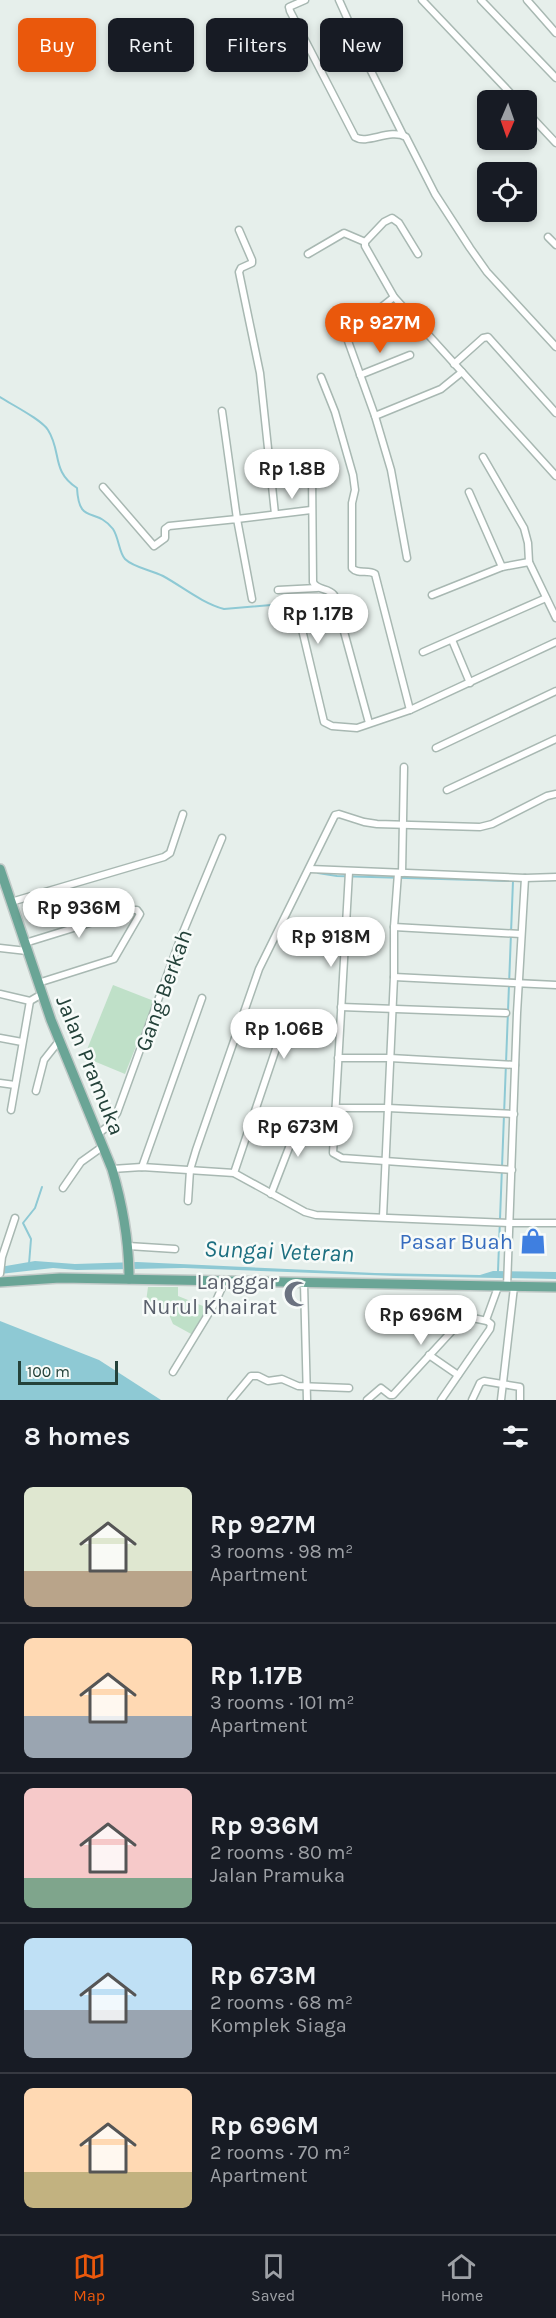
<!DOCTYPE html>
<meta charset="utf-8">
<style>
body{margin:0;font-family:Karla,sans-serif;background:#20242c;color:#f1f3f6;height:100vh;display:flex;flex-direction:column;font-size:22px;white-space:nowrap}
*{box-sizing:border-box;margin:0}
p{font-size:20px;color:#9ea1a6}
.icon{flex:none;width:33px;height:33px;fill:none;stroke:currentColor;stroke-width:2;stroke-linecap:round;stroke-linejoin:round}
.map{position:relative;height:1400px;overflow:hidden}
.sheet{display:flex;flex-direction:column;background:#171b24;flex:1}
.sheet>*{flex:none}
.banner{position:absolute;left:18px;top:18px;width:520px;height:54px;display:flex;gap:12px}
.needle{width:39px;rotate:182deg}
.buttons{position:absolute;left:477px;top:90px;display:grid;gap:12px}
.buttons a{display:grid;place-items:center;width:60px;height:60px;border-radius:9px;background:#171b24;box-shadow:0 3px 9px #0003;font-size:30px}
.scale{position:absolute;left:18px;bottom:15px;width:100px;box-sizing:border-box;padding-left:6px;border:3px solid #24423a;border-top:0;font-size:16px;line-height:21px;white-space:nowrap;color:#24423a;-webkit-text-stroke:4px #f7fbf9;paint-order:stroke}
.price{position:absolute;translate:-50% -51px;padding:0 14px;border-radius:21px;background:#fff;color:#222;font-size:20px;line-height:39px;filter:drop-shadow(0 2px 3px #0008)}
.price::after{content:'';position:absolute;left:50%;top:36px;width:18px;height:14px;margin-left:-9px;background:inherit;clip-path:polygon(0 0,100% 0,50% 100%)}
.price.selected{background:#ea580c;color:#fff}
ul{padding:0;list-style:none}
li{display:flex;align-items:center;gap:18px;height:150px;padding:0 24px}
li+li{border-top:2px solid #363941}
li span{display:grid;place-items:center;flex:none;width:168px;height:120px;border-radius:9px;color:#555}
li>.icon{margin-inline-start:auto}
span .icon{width:72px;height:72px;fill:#fffc;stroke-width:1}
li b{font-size:26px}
h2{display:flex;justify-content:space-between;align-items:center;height:72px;padding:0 24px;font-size:26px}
.tag{padding:0 21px;border-radius:9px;background:#171b24;box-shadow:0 3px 9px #0003;font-size:21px;line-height:54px}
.tag.selected{background:#ea580c;color:#fff}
.dock{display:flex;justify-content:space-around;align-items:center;height:84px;border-top:2px solid #363941;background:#171b24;font-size:16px;color:#9ea1a6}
.dock a{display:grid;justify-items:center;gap:3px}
.dock .selected{color:#ea580c}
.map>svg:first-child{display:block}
.green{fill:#bfe0c8}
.water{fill:#8ec9d4}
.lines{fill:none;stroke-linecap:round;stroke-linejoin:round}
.stream{stroke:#8ec9d4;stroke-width:2}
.street-casing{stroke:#a8b8b2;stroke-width:9}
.primary-casing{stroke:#c2cac8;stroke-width:12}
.street{stroke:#fff;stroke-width:6}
.primary{stroke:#6aa596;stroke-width:9}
.labels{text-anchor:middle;stroke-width:5;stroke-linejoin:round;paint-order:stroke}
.street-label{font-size:22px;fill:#24423a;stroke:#f7fbf9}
.shop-label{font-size:22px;fill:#366cbe;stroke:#f7fbf9;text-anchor:end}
.worship-label{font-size:22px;fill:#5b616d;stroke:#f7fbf9;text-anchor:end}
.water-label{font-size:24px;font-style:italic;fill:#1c6f80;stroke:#f7fbf9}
</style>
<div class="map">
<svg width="556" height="1400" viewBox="0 0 556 1400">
<rect width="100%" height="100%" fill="#e6efeb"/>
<g class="green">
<path d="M113 985 154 1001 125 1074 84 1057Z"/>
<path d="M148 1287H178V1296L208 1308 193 1335 173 1324 167 1310 146 1302Z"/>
</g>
<g class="water">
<path d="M35 1261 75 1264 137 1262 375 1273 480 1275 493 1271 556 1272V1279L396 1276 184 1268 77 1270 53 1268 0 1274V1267Z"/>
<path d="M0 1321 99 1360 161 1400H0Z"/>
</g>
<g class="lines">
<g class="stream">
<path d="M0 397C12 405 41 419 48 430 62 452 51 471 77 488 79 526 95 506 113 529 119 538 119 553 125 559 134 568 152 570 163 576 183 587 202 603 224 609L294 603"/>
<path d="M318 873 337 876 513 881 556 880"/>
<path d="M29 1264 31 1239 23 1223 35 1208 42 1187"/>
<path d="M498 1271 513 881"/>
</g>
<g class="street-casing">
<g id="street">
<path d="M305 0 289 7 290 11 355 137C367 145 390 128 406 137L435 194 470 248 487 272 556 347"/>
<path d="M339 0 370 69 403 135"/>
<path d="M422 0 517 100"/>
<path d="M481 0 556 78"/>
<path d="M527 0 556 33"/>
<path d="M526 111 556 143"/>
<path d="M239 230 252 260V263L241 268 239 272 260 373 275 514"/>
<path d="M548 237 556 245"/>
<path d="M308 254 344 233 365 242"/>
<path d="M418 254 399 223 392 218 384 222 365 242V246L394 297 462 372"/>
<path d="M454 364 483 338 488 337 556 413"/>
<path d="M360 375 410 355"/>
<path d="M321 377 335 412 353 475 355 490 352 503V568C358 575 368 569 375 574L410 710"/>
<path d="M222 411 237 519 311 510"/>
<path d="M375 416 348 341 359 325 394 297"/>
<path d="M483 457 524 528 528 543 529 562 556 618"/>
<path d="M312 472 313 582C317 591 328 587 334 595L369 723"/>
<path d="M103 487 154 546 165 538V529L169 526 237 519 252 599"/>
<path d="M469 492 502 567"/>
<path d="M407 558 391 470 375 416 441 389 462 372 556 476"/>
<path d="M278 590 317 588"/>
<path d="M432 595 502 567 529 562"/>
<path d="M300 621 324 722 332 726 357 728 410 710 556 642"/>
<path d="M452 640 470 683"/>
<path d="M423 652 546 598"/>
<path d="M436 748 556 691"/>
<path d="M447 790 556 739"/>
<path d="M310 869 525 878 556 877"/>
<path d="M349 872 333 1153 342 1158 512 1170"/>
<path d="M402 873 404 767"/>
<path d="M11 902 164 857 170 853 183 814"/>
<path d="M394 927 521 934"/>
<path d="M25 943 132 910H137L140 914 114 959 38 983"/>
<path d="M0 948 27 951"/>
<path d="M394 977 556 985"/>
<path d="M0 994 30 1001"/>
<path d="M341 1007 506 1013"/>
<path d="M0 1038 22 1042"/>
<path d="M338 1058H390L515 1065"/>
<path d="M0 1083 15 1085"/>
<path d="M36 1091 44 1060 59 1041"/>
<path d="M336 1108H388L514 1114"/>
<path d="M11 1110 30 1001 42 994"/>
<path d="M97 1135 108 1126 117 1113 181 937 222 838"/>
<path d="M142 1167 202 998"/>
<path d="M112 1169 142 1167 234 1173 305 1212 316 1215 509 1223H556"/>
<path d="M234 1173 282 1031"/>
<path d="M63 1188 81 1162 102 1147"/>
<path d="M271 1194 302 1114"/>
<path d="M188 1201 190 1170 196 1150 259 969 335 815 339 814 364 822 377 824 480 827 492 824 547 796 556 794"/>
<path d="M383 1217 394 977V927L398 873"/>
<path d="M128 1246 175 1249"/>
<path d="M0 1274 2 1257 15 1218"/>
<path d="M304 1283 307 1400"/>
<path d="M507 1287 517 1013 525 878"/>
<path d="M429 1355 458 1375"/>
<path d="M173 1372 215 1303 225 1281"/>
<path d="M231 1400 251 1376H258L268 1381 282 1379 298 1386 349 1388"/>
<path d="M367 1400 381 1388 390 1395H393L462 1320 468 1317 487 1321"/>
<path d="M441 1400 490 1329 491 1324 486 1320 498 1287"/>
<path d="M472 1400 480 1383 484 1381 520 1387V1400"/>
<path d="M501 1400 514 1287"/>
</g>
</g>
<g class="primary-casing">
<g id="primary">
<path d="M0 869 51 1020 112 1169C123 1206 129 1240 129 1279"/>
<path d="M0 1282 60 1278 556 1287"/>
</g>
</g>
<use href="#street" class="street"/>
<use href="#primary" class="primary"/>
</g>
<defs>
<g id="shop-bare" transform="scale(2.07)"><path d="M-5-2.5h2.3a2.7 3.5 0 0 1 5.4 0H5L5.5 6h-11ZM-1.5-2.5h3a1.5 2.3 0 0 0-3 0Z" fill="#3f7fe0" stroke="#f7fbf9" stroke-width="2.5" paint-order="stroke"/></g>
<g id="mosque-bare" transform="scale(2.07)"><path d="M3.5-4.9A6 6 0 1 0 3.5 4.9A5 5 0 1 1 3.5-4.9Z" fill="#6b7280" stroke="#f7fbf9" stroke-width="2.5" paint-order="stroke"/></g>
</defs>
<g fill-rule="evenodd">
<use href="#shop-bare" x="533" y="1241"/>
<use href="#mosque-bare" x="297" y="1294"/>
</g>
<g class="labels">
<g class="street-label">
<text transform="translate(163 990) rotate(-70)" y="8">Gang Berkah</text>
<text transform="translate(91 1065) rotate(68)" y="8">Jalan Pramuka</text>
</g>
<g class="shop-label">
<text x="513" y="1249">Pasar Buah</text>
</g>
<g class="worship-label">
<text x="277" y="1289">Langgar<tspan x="277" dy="25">Nurul Khairat</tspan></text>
</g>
<g class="water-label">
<text transform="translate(279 1251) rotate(2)" y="8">Sungai Veteran</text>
</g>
</g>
</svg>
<div class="buttons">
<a><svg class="needle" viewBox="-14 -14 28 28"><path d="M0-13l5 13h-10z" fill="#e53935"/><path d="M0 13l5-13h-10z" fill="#9ea1a6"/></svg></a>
<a><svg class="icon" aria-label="locate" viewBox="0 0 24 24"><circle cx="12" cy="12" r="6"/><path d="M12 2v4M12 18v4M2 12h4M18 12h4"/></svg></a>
</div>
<div class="scale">100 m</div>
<b class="price selected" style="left:380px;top:354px">Rp 927M</b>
<b class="price" style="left:292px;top:500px">Rp 1.8B</b>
<b class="price" style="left:318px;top:645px">Rp 1.17B</b>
<b class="price" style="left:79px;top:939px">Rp 936M</b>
<b class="price" style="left:331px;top:968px">Rp 918M</b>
<b class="price" style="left:284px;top:1060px">Rp 1.06B</b>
<b class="price" style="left:298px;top:1158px">Rp 673M</b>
<b class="price" style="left:421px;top:1346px">Rp 696M</b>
<div class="banner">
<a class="tag selected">Buy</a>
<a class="tag">Rent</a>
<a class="tag">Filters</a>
<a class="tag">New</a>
</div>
</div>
<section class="sheet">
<h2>8 homes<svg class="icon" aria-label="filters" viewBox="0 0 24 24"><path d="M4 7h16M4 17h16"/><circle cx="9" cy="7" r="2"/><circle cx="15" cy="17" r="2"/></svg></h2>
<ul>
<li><span style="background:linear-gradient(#dfe7d0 70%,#b9a48a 0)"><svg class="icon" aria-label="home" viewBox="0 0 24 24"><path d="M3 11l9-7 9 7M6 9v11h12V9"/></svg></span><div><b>Rp 927M</b><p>3 rooms · 98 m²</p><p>Apartment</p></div></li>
<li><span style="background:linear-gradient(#ffd9b3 65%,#9aa5b1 0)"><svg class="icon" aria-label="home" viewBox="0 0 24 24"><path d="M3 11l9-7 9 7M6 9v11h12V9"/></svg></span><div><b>Rp 1.17B</b><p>3 rooms · 101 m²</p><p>Apartment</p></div></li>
<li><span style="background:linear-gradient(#f6c9c9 75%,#7fa58c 0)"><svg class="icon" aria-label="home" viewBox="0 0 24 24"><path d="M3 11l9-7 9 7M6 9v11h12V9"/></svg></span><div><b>Rp 936M</b><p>2 rooms · 80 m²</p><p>Jalan Pramuka</p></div></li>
<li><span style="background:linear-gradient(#bfe0f5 60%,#9aa5b1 0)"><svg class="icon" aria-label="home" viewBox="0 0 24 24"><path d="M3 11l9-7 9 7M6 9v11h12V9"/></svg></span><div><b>Rp 673M</b><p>2 rooms · 68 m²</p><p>Komplek Siaga</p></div></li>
<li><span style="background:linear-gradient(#ffd9b3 70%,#c2b280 0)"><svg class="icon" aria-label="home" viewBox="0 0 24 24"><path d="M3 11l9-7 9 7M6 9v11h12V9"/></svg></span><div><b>Rp 696M</b><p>2 rooms · 70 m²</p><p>Apartment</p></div></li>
</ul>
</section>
<nav class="dock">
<a class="selected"><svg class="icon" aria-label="map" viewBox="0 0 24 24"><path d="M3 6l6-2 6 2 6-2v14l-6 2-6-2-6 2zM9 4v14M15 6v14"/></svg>Map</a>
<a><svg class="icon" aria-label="saved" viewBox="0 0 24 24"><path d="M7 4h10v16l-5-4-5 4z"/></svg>Saved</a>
<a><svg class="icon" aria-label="home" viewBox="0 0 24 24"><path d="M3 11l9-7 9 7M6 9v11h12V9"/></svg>Home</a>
</nav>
